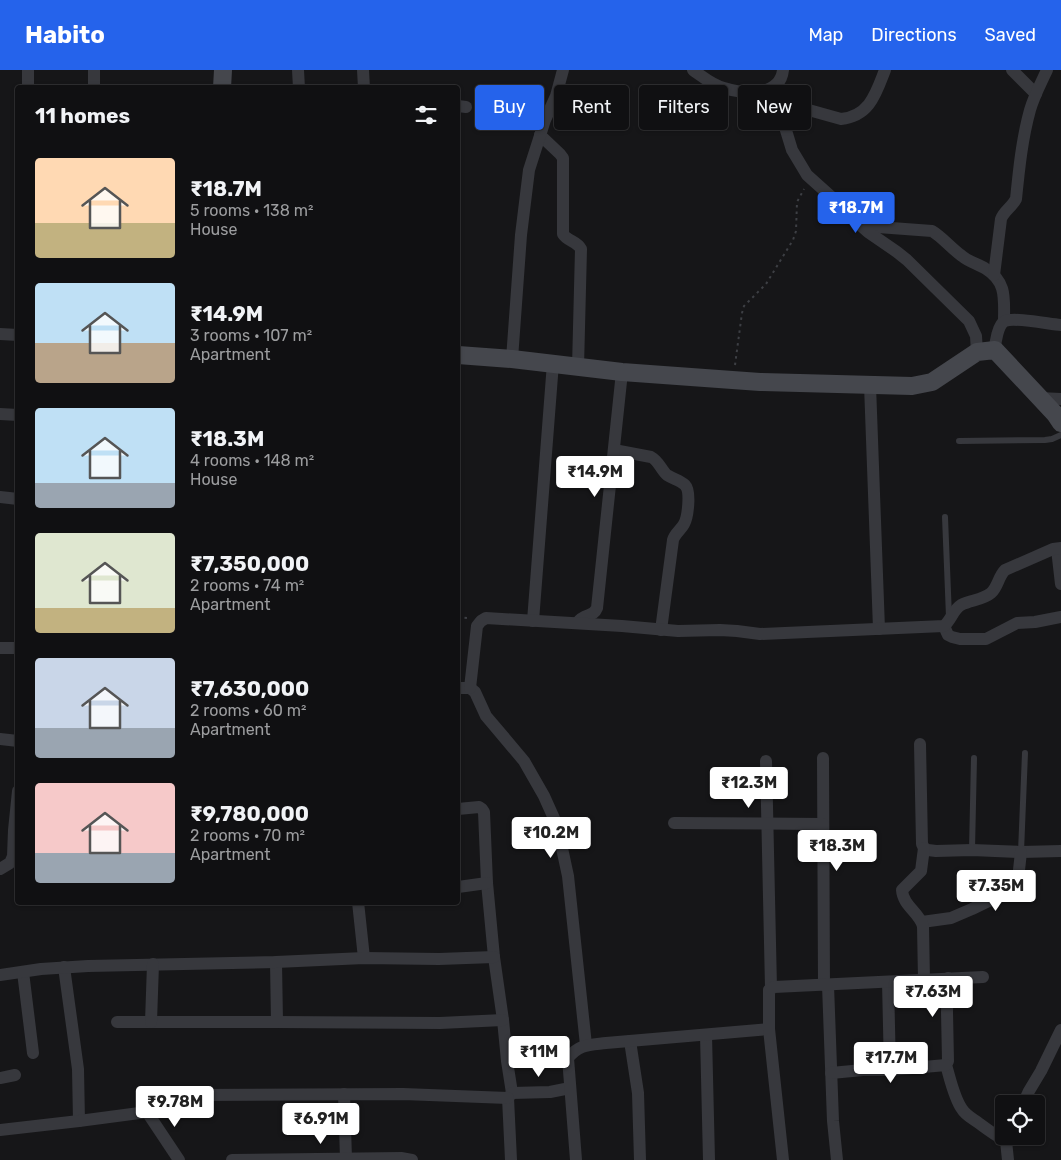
<!DOCTYPE html>
<meta charset="utf-8">
<style>
body{margin:0;font-family:Rubik,sans-serif;background:#1e1e20;color:#f1f3f6;height:100vh;display:flex;flex-direction:column;font-size:19px;white-space:nowrap}
*{box-sizing:border-box;margin:0}
p{font-size:16px;color:#9c9d9f}
.icon{flex:none;width:28px;height:28px;fill:none;stroke:currentColor;stroke-width:2;stroke-linecap:round;stroke-linejoin:round}
.map{position:relative;flex:1;overflow:hidden}
.sheet{position:absolute;left:15px;top:15px;width:445px;height:820px;display:flex;flex-direction:column;background:#101012;border-radius:5px;box-shadow:0 1px 4px #0004,0 0 0 1px #303032}
.sheet>*{flex:none}
.top-card{position:absolute;left:475px;top:15px;width:475px;height:45px;display:flex;gap:10px}
.buttons{position:absolute;left:995px;top:1025px;display:grid;gap:10px}
.buttons a{display:grid;place-items:center;width:50px;height:50px;border-radius:5px;background:#101012;box-shadow:0 1px 4px #0004,0 0 0 1px #303032;font-size:25px}
.price{position:absolute;translate:-50% -42px;padding:0 11px;border-radius:5px;background:#fff;color:#222;font-size:16px;line-height:32px;filter:drop-shadow(0 1px 2px #0008)}
.price::after{content:'';position:absolute;left:50%;top:30px;width:15px;height:11px;margin-left:-8px;background:inherit;clip-path:polygon(0 0,100% 0,50% 100%)}
.price.current{background:#2563eb;color:#fff}
ul{padding:0;list-style:none}
li{display:flex;align-items:center;gap:15px;height:125px;padding:0 20px}
li span{display:grid;place-items:center;flex:none;width:140px;height:100px;border-radius:5px;color:#555}
li>.icon{margin-inline-start:auto}
span .icon{width:60px;height:60px;fill:#fffc;stroke-width:1}
li b{font-size:21px}
h2{display:flex;justify-content:space-between;align-items:center;height:60px;padding:0 20px;font-size:21px}
.pill{padding:0 18px;border-radius:5px;background:#101012;box-shadow:0 1px 4px #0004,0 0 0 1px #303032;font-size:18px;line-height:45px}
.pill.current{background:#2563eb;color:#fff}
header{display:flex;align-items:center;gap:30px;box-sizing:border-box;height:70px;padding:0 25px;background:#2563eb;color:#fff}
header strong{font-size:24px}
nav{display:flex;gap:28px;margin-inline-start:auto;font-size:18px}
.map>svg:first-child{display:block}
.lines{fill:none;stroke-linecap:round;stroke-linejoin:round}
.path{stroke:#3d3f44;stroke-width:2;stroke-dasharray:2.5 4;stroke-linecap:butt}
.lane{stroke:#37383d;stroke-width:6}
.street{stroke:#37383d;stroke-width:12}
.secondary{stroke:#45474d;stroke-width:18}
</style>
<header>
<strong>Habito</strong>
<nav><a>Map</a><a>Directions</a><a>Saved</a></nav>
</header>
<div class="map">
<svg width="1061" height="1090" viewBox="0 0 1061 1090">
<rect width="100%" height="100%" fill="#161618"/>
<g class="lines">
<g class="path">
<path d="M735 295 742 243 744 236 766 214 793 170 796 161 797 132 804 119"/>
<path d="M458 547 468 548"/>
</g>
<g class="lane">
<path d="M959 371 1045 370 1052 369 1061 365"/>
<path d="M945 447 949 547"/>
<path d="M972 780 974 688"/>
<path d="M1021 782 1025 683"/>
</g>
<g class="street">
<path d="M298 0 299 18"/>
<path d="M363 0 364 18"/>
<path d="M693 0C703 7 712 15 724 18 744 24 780 27 783 0"/>
<path d="M1012 0 1036 24"/>
<path d="M777 15 781 44 792 80 807 105 856 149 878 157 932 161C941 166 952 179 962 186 969 192 978 194 986 199 1007 212 1004 229 1004 251"/>
<path d="M28 18V0"/>
<path d="M94 18V0"/>
<path d="M780 32 841 49C870 46 876 23 885 0"/>
<path d="M458 36 466 37"/>
<path d="M540 65 560 84 563 88V164C567 171 577 171 581 179L578 297"/>
<path d="M859 154 868 162 897 182 907 190 969 251 976 266 977 282"/>
<path d="M994 205 1001 149C1004 141 1012 137 1016 129 1019 99 1022 69 1030 40 1034 26 1041 13 1047 0"/>
<path d="M0 264 18 265"/>
<path d="M995 280C995 273 998 254 1005 251 1014 247 1049 254 1061 255"/>
<path d="M512 289 521 165 529 100 545 50 556 26 563 0"/>
<path d="M870 315 879 559"/>
<path d="M1039 328 1061 329"/>
<path d="M0 344 18 345"/>
<path d="M614 380 651 387C659 391 661 400 667 405 673 409 680 410 685 415 691 421 688 447 684 454 681 460 675 463 673 470L661 560"/>
<path d="M0 427 18 429"/>
<path d="M1057 479 1061 514"/>
<path d="M533 551 553 293"/>
<path d="M577 553C585 542 593 548 597 538L622 302"/>
<path d="M944 556 948 565 952 567 960 569H986L1017 553 1035 552 1061 547"/>
<path d="M0 578H18"/>
<path d="M458 618H470L475 622 486 646 524 691 544 726 557 755 568 806 586 975"/>
<path d="M470 618 477 556 481 551 486 548 622 556 678 561 720 560 737 561 760 564 944 556C951 550 953 540 961 535 970 530 983 530 991 523 998 517 998 507 1005 500L1053 479 1061 478"/>
<path d="M0 669 18 671"/>
<path d="M920 674 922 774 924 778 928 780 936 781 972 780 1021 782 1061 781"/>
<path d="M823 688 824 915"/>
<path d="M766 691 771 918"/>
<path d="M458 739 479 737 482 739 484 742 487 813 494 887 503 950 507 991 512 1023 508 1028 511 1090"/>
<path d="M674 753 823 754"/>
<path d="M0 799 10 793 13 786 14 760 18 721"/>
<path d="M458 817 487 813"/>
<path d="M358 832 364 888"/>
<path d="M922 852 951 848 972 839 1009 821 1015 816 1018 809 1021 782"/>
<path d="M276 892 277 952"/>
<path d="M64 897 78 999 79 1051"/>
<path d="M23 902 33 983"/>
<path d="M0 905 41 899 88 896 276 892 364 888 439 889 494 887"/>
<path d="M948 908 947 942 948 991 946 995C950 1008 954 1028 962 1039 966 1046 974 1049 980 1054 988 1060 996 1066 1006 1071"/>
<path d="M924 910 923 856C919 842 903 836 902 820L921 801 924 778"/>
<path d="M888 912 890 1000"/>
<path d="M828 915 833 1051 837 1090"/>
<path d="M117 952H277L440 953 503 950"/>
<path d="M151 952 153 894"/>
<path d="M706 965 709 1090"/>
<path d="M630 971 638 1023 640 1090"/>
<path d="M831 1003 863 1000H890L946 995"/>
<path d="M0 1008 15 1005"/>
<path d="M512 1023 550 1022 570 1018"/>
<path d="M344 1024 346 1089"/>
<path d="M1023 1034 1029 1021 1041 1001 1061 960"/>
<path d="M147 1042 179 1090"/>
<path d="M0 1060 79 1051 147 1042 156 1033 168 1028 183 1025 403 1024 508 1028"/>
<path d="M1008 1066 1006 1071 1008 1090"/>
<path d="M232 1090 401 1088 412 1090"/>
<path d="M576 1090 568 988C579 974 589 975 606 973L769 959"/>
<path d="M783 1090 769 959V920L774 917 983 907"/>
</g>
<g class="secondary">
<path d="M222 18 223 0"/>
<path d="M458 285 512 289 622 302 760 312 912 316 932 312 977 282 995 280 1055 344 1061 353"/>
</g>
</g>
</svg>
<div class="buttons">
<a><svg class="icon" aria-label="locate" viewBox="0 0 24 24"><circle cx="12" cy="12" r="6"/><path d="M12 2v4M12 18v4M2 12h4M18 12h4"/></svg></a>
</div>
<b class="price current" style="left:856px;top:164px">₹18.7M</b>
<b class="price" style="left:595px;top:428px">₹14.9M</b>
<b class="price" style="left:749px;top:739px">₹12.3M</b>
<b class="price" style="left:551px;top:789px">₹10.2M</b>
<b class="price" style="left:837px;top:802px">₹18.3M</b>
<b class="price" style="left:996px;top:842px">₹7.35M</b>
<b class="price" style="left:933px;top:948px">₹7.63M</b>
<b class="price" style="left:539px;top:1008px">₹11M</b>
<b class="price" style="left:891px;top:1014px">₹17.7M</b>
<b class="price" style="left:175px;top:1058px">₹9.78M</b>
<b class="price" style="left:321px;top:1075px">₹6.91M</b>
<div class="top-card">
<a class="pill current">Buy</a>
<a class="pill">Rent</a>
<a class="pill">Filters</a>
<a class="pill">New</a>
</div>
<section class="sheet">
<h2>11 homes<svg class="icon" aria-label="filters" viewBox="0 0 24 24"><path d="M4 7h16M4 17h16"/><circle cx="9" cy="7" r="2"/><circle cx="15" cy="17" r="2"/></svg></h2>
<ul>
<li><span style="background:linear-gradient(#ffd9b3 65%,#c2b280 0)"><svg class="icon" aria-label="home" viewBox="0 0 24 24"><path d="M3 11l9-7 9 7M6 9v11h12V9"/></svg></span><div><b>₹18.7M</b><p>5 rooms · 138 m²</p><p>House</p></div></li>
<li><span style="background:linear-gradient(#bfe0f5 60%,#b9a48a 0)"><svg class="icon" aria-label="home" viewBox="0 0 24 24"><path d="M3 11l9-7 9 7M6 9v11h12V9"/></svg></span><div><b>₹14.9M</b><p>3 rooms · 107 m²</p><p>Apartment</p></div></li>
<li><span style="background:linear-gradient(#bfe0f5 75%,#9aa5b1 0)"><svg class="icon" aria-label="home" viewBox="0 0 24 24"><path d="M3 11l9-7 9 7M6 9v11h12V9"/></svg></span><div><b>₹18.3M</b><p>4 rooms · 148 m²</p><p>House</p></div></li>
<li><span style="background:linear-gradient(#dfe7d0 75%,#c2b280 0)"><svg class="icon" aria-label="home" viewBox="0 0 24 24"><path d="M3 11l9-7 9 7M6 9v11h12V9"/></svg></span><div><b>₹7,350,000</b><p>2 rooms · 74 m²</p><p>Apartment</p></div></li>
<li><span style="background:linear-gradient(#c9d6e8 70%,#9aa5b1 0)"><svg class="icon" aria-label="home" viewBox="0 0 24 24"><path d="M3 11l9-7 9 7M6 9v11h12V9"/></svg></span><div><b>₹7,630,000</b><p>2 rooms · 60 m²</p><p>Apartment</p></div></li>
<li><span style="background:linear-gradient(#f6c9c9 70%,#9aa5b1 0)"><svg class="icon" aria-label="home" viewBox="0 0 24 24"><path d="M3 11l9-7 9 7M6 9v11h12V9"/></svg></span><div><b>₹9,780,000</b><p>2 rooms · 70 m²</p><p>Apartment</p></div></li>
</ul>
</section>
</div>
